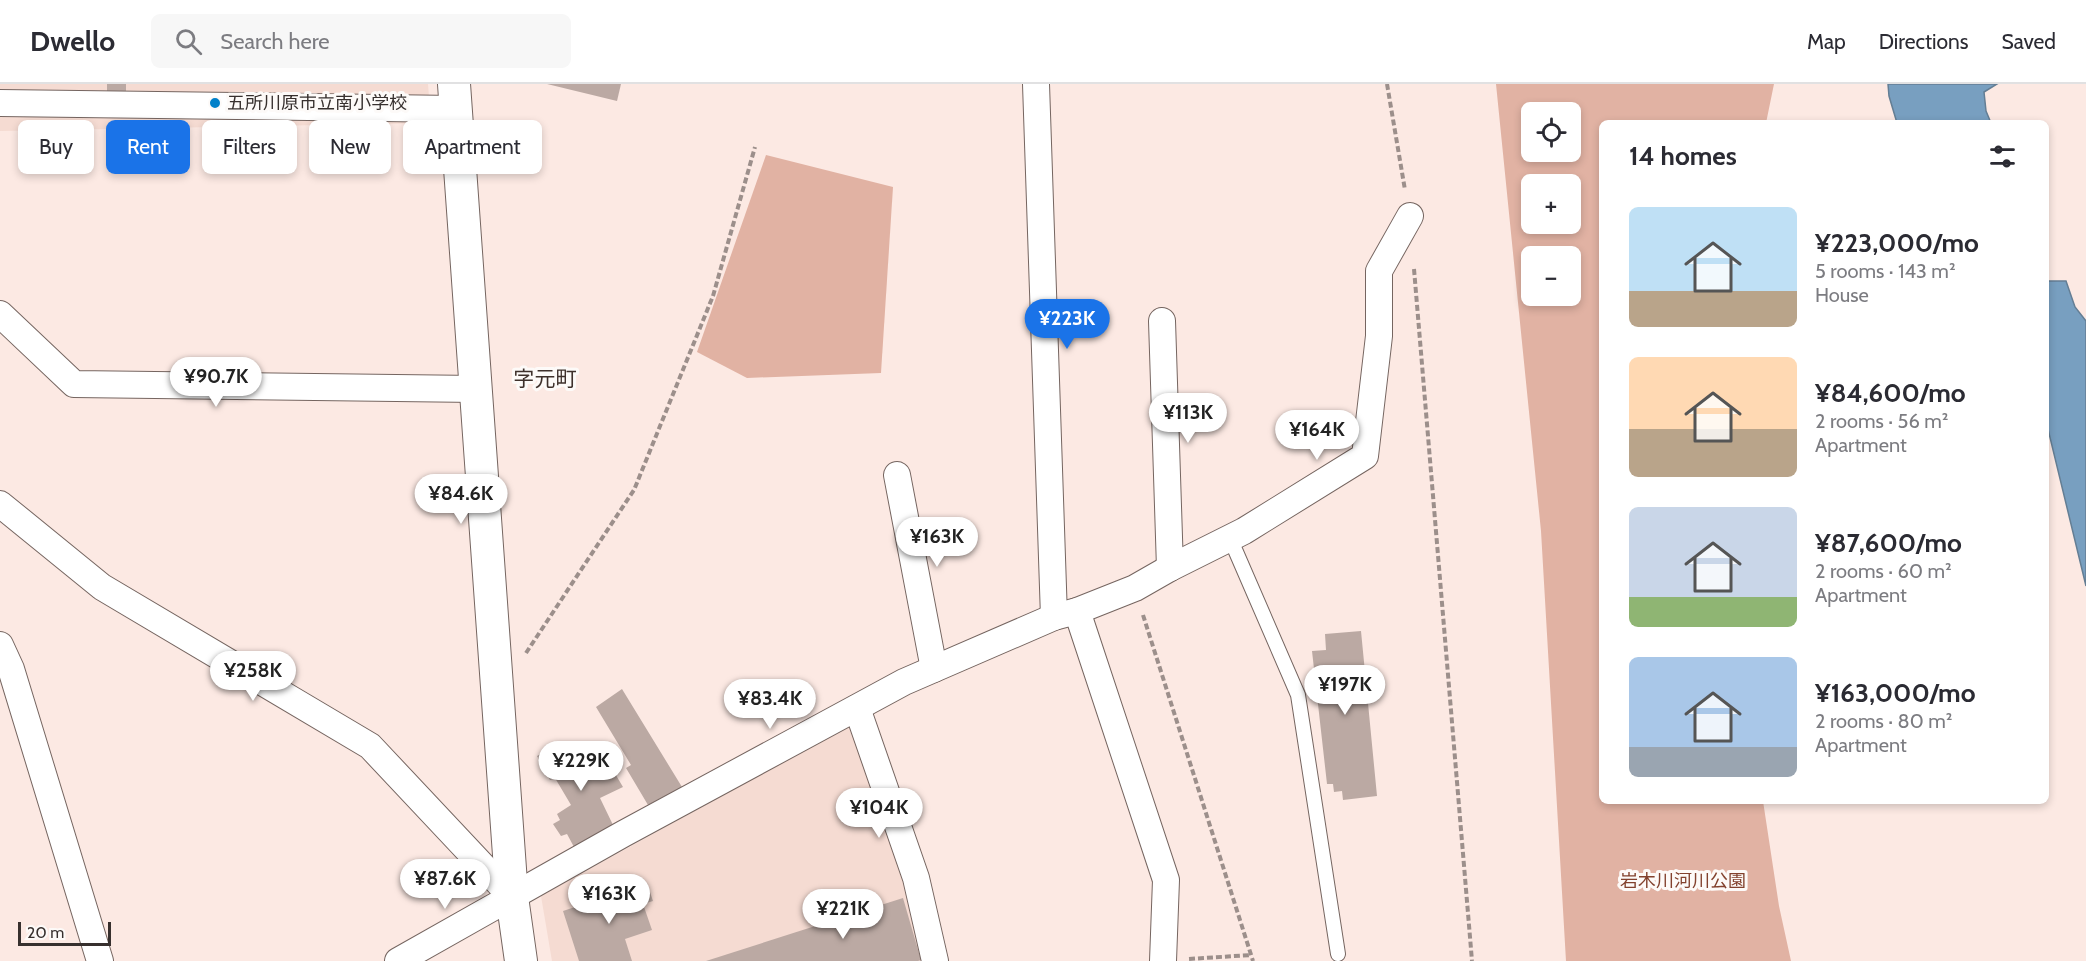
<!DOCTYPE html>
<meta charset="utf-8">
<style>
body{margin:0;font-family:Cabin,"Noto Sans JP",sans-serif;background:#f7f7f7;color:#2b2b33;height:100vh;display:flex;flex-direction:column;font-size:22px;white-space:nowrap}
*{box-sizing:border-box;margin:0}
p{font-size:20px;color:#7c7c81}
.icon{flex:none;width:33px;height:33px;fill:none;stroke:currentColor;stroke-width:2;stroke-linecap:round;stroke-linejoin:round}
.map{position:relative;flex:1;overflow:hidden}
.sheet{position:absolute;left:1599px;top:36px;width:450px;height:684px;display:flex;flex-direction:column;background:#fff;border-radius:9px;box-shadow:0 3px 9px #0003}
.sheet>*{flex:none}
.guide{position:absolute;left:18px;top:36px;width:570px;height:54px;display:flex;gap:12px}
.controls{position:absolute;left:1521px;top:18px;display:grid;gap:12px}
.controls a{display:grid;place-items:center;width:60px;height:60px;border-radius:9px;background:#fff;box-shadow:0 3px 9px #0003;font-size:30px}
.scale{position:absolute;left:18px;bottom:15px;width:93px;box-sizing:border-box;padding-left:6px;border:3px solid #37302e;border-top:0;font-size:16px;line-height:21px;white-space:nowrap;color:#37302e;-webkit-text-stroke:4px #fdfaf8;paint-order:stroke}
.price{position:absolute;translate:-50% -51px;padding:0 14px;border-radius:21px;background:#fff;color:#222;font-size:20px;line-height:39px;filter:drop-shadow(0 2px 3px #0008)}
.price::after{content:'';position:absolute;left:50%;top:36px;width:18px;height:14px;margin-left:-9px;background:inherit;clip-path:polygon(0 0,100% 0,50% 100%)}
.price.on{background:#1a73e8;color:#fff}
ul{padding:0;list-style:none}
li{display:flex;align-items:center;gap:18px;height:150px;padding:0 30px}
li span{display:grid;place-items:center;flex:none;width:168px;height:120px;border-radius:9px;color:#555}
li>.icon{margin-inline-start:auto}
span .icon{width:72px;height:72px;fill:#fffc;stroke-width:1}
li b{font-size:26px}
h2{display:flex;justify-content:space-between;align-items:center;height:72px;padding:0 30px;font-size:26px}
.pill{padding:0 21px;border-radius:9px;background:#fff;box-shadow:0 3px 9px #0003;font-size:21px;line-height:54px}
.pill.on{background:#1a73e8;color:#fff}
header{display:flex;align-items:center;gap:36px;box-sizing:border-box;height:84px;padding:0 30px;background:#fff;border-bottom:2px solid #e1e1e2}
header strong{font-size:28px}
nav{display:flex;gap:33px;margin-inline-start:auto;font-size:21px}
.search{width:420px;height:54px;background:#f7f7f7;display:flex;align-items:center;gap:15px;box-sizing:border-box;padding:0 21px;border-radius:9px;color:#7c7c81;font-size:22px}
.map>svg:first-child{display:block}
.built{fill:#f5dbd2}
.green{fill:#e1b2a3;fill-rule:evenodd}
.water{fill:#789fc0;stroke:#647e94;stroke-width:1.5}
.building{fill:#bba9a3}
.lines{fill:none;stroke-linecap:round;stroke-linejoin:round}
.service-casing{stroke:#756560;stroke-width:16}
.minor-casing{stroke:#756560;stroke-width:28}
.tertiary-casing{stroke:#756560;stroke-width:34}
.path{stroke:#9c8f8b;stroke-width:4;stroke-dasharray:6 3;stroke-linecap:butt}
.service{stroke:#fff;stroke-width:14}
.minor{stroke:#fff;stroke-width:26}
.tertiary{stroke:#fff;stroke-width:32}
.poi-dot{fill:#0180c9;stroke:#fdfaf8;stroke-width:2}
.labels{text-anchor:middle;stroke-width:6;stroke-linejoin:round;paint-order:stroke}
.poi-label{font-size:18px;fill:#37302e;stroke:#fdfaf8;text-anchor:start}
.park-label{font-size:18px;fill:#83422e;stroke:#fdfaf8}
.quarter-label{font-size:21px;fill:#3e302b;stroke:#fdfaf8}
</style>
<header>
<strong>Dwello</strong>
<div class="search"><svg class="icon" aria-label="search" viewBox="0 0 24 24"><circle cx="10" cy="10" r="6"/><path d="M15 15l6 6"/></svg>Search here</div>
<nav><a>Map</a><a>Directions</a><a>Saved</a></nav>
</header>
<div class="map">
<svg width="2086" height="877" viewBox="0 0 2086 877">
<rect width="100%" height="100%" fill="#fce9e3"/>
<g class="built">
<path d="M0 0H428L431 39 0 47Z"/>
<path d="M857 637 906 788 923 877H552L541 812Z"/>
</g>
<g class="green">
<path d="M1496 0H1774L1766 39H1602V717H1763L1779 822 1791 877H1566L1541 447ZM1532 28H1570V68H1532ZM1532 100H1570V140H1532ZM1532 172H1570V212H1532Z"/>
<path d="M766 71 893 103 881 289 747 294 697 268Z"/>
</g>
<g class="water">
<path d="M1888 0H1997L1984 8 1986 27 1991 39H1897L1889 12Z"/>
<path d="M2046 197H2066L2075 223 2086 237V502L2046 337Z"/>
</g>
<g class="building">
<path d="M107 0H126V15L107 14Z"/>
<path d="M547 0H621L617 17Z"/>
<path d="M1361 547 1377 712 1343 716 1342 707 1334 708 1333 700H1327L1312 567 1326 566 1325 550Z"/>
<path d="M622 605 682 703 648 721 626 684 631 681 596 623Z"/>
<path d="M562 659 574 681 601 666 623 703 600 714 613 741 574 763 567 750 561 752 553 740 560 736 557 730 571 721 555 694 550 696 537 672Z"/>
<path d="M647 799 653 817 643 820 652 846 625 855 632 877H579L563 827Z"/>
<path d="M903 814 921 876 918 877H706Z"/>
</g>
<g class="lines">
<g class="service-casing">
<path id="service" d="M1230 454 1298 611 1338 870"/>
</g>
<g class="minor-casing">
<g id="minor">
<path d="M1036 0 1054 533"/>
<path d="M0 19 456 25"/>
<path d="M0 230 74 300 477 305"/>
<path d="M1162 237 1170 484"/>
<path d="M897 391 934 585"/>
<path d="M0 420 102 503 370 662 512 813"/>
<path d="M1077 527 1166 796 1163 877"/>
<path d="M0 561 11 585 100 877"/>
<path d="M857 624 916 794 935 877"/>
<path d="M398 877 623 750 904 598 1054 533 1077 527 1135 504 1170 484 1244 447 1365 372 1379 252V187L1410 132"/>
</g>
</g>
<g class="tertiary-casing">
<path id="tertiary" d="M454 0 512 813 521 877"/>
</g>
<g class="path">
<path d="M1387 0 1405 106"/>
<path d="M1414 185 1472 877"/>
<path d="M1143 531 1253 877"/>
<path d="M526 569 634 406 713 212 755 63"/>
<path d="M1189 875 1251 871"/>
</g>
<use href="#service" class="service"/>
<use href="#minor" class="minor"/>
<use href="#tertiary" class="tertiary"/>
</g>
<circle class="poi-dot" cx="215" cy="19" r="6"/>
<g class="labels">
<g class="poi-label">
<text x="227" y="25">五所川原市立南小学校</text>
</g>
<g class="park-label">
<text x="1683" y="803">岩木川河川公園</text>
</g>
<g class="quarter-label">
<text x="545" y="302">字元町</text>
</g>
</g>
</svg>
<div class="controls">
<a><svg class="icon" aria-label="locate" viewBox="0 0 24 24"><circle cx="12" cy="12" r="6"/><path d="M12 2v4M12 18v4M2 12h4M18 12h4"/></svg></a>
<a>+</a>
<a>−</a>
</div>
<div class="scale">20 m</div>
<b class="price on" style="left:1067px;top:266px">¥223K</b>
<b class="price" style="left:216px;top:324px">¥90.7K</b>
<b class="price" style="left:1188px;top:360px">¥113K</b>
<b class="price" style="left:1317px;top:377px">¥164K</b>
<b class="price" style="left:461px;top:441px">¥84.6K</b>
<b class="price" style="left:937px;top:484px">¥163K</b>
<b class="price" style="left:253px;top:618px">¥258K</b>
<b class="price" style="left:1345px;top:632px">¥197K</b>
<b class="price" style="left:770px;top:646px">¥83.4K</b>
<b class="price" style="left:581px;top:708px">¥229K</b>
<b class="price" style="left:879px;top:755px">¥104K</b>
<b class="price" style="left:445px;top:826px">¥87.6K</b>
<b class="price" style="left:609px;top:841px">¥163K</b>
<b class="price" style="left:843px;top:856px">¥221K</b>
<div class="guide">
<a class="pill">Buy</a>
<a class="pill on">Rent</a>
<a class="pill">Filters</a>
<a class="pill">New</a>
<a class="pill">Apartment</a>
</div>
<section class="sheet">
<h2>14 homes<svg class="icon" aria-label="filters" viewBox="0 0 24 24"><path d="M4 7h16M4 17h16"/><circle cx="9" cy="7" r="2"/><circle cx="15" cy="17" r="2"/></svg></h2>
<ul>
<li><span style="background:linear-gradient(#bfe0f5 70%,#b9a48a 0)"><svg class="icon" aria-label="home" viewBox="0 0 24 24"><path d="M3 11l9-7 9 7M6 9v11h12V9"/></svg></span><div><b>¥223,000/mo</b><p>5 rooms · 143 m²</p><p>House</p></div></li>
<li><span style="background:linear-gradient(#ffd9b3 60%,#b9a48a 0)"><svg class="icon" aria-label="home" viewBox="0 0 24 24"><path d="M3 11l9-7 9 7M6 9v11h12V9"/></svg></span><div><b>¥84,600/mo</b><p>2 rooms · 56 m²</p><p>Apartment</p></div></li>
<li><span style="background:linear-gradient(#c9d6e8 75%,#8fb573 0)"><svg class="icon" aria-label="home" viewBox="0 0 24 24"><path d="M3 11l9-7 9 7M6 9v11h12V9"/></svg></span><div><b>¥87,600/mo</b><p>2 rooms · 60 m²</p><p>Apartment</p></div></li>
<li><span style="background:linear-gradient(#a9c7e8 75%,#9aa5b1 0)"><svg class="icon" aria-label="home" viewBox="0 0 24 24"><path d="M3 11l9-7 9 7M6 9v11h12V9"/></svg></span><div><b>¥163,000/mo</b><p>2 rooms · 80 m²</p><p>Apartment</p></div></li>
</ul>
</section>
</div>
